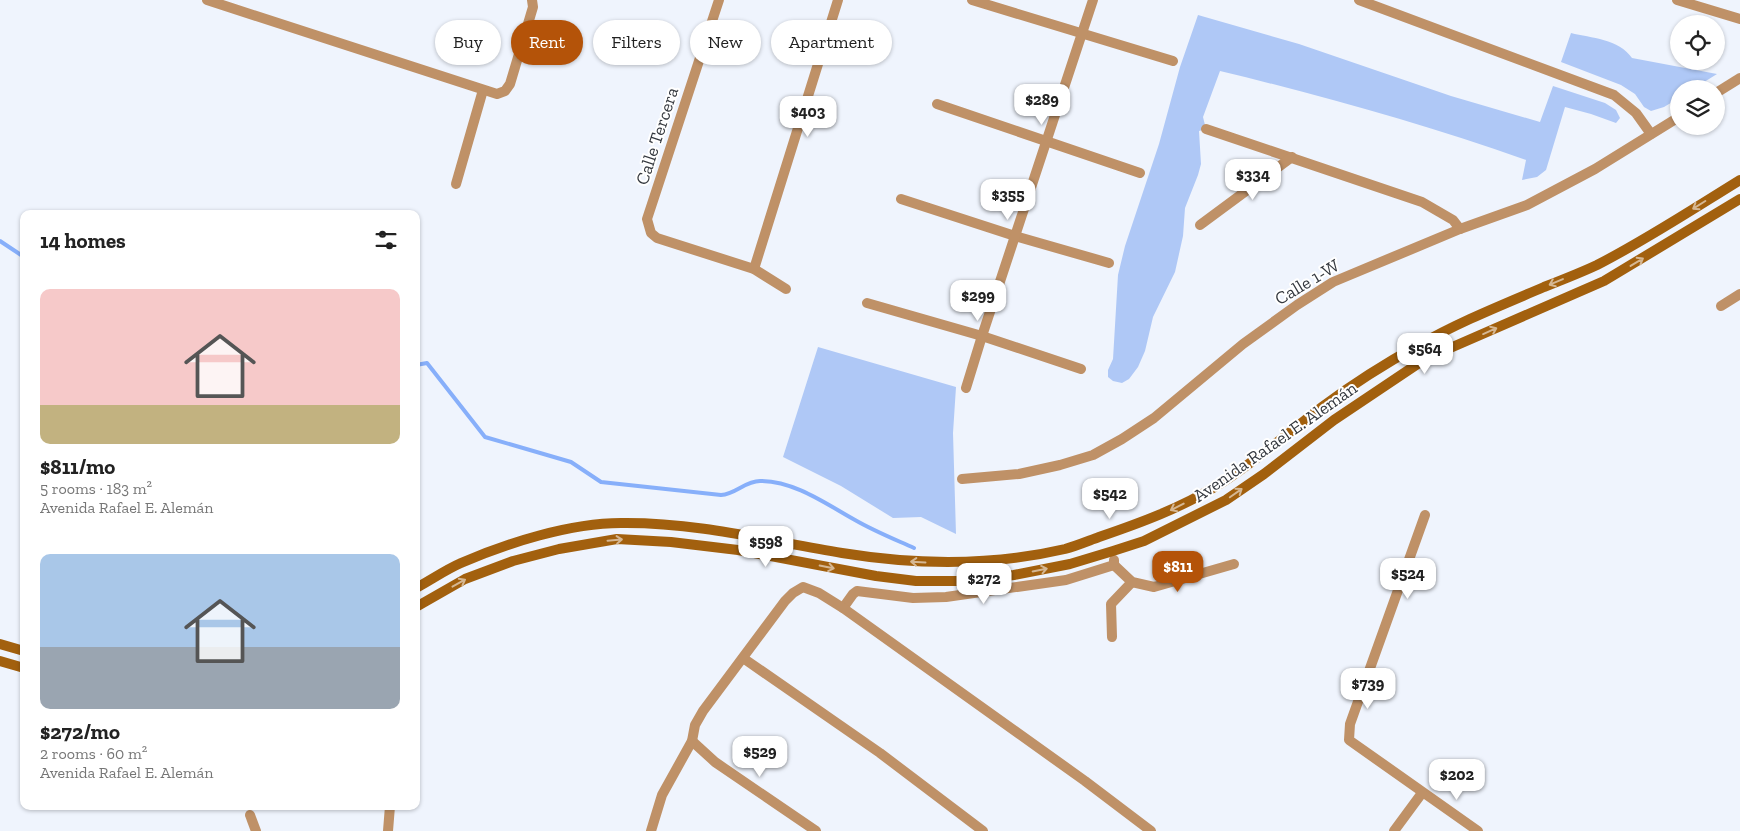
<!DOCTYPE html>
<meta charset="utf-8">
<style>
body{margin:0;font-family:"Zilla Slab",serif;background:#f2f2f2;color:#222;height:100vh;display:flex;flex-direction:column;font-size:19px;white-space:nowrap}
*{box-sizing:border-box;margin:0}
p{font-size:16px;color:#767676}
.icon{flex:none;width:28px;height:28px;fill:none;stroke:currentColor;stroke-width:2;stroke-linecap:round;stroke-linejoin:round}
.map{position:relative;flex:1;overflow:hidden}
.sheet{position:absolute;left:20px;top:210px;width:400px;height:600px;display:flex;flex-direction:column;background:#fff;border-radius:10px;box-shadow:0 1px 4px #0004}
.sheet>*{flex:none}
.hud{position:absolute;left:435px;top:20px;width:475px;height:45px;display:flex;gap:10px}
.buttons{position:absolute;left:1670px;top:15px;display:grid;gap:10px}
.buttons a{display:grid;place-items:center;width:55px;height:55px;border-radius:50%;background:#fff;box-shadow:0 1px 4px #0004;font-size:25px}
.price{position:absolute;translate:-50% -42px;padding:0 11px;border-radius:10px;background:#fff;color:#222;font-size:16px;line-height:32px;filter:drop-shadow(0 1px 2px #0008)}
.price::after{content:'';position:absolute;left:50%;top:30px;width:15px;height:11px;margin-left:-8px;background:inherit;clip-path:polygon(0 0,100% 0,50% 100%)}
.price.current{background:#b45309;color:#fff}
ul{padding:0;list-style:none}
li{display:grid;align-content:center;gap:10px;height:265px;padding:0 20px}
li span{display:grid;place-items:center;height:155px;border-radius:10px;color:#555}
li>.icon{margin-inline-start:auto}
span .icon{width:90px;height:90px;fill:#fffc;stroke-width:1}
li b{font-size:21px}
h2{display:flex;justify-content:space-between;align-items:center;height:60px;padding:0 20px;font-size:21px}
.chip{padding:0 18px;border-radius:22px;background:#fff;box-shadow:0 1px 4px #0004;font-size:18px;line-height:45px}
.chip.current{background:#b45309;color:#fff}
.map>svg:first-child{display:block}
.green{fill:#afc8f6}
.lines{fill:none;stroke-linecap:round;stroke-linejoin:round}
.stream{stroke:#87affa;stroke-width:4}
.street{stroke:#bf9167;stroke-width:10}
.secondary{stroke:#a2600e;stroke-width:10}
.oneway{stroke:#d5b793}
.labels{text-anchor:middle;stroke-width:4;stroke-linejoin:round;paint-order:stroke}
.street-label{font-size:18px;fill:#35393f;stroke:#fff}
</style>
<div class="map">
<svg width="1740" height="831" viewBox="0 0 1740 831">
<rect width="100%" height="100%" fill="#eff4fd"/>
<g class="green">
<path d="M1198 15 1299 44 1451 96 1540 122 1553 86 1605 103 1616 110 1620 118 1616 123 1591 114 1565 107 1546 170 1537 177 1522 180 1526 160C1426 125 1324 96 1220 71L1203 117 1206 129 1199 131 1201 164 1198 175 1185 208 1183 236 1175 272 1153 317 1145 351 1138 367 1129 379 1122 383 1113 381 1108 377V370L1113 359 1118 275 1125 246 1159 144 1180 67Z"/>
<path d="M1571 33C1591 38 1619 39 1632 58L1717 74 1693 89H1679V98L1664 107 1651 111 1644 107 1635 94 1621 85 1561 62Z"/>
<path d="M818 347 956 387 953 433 956 534 921 517 893 518 841 486 783 457Z"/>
</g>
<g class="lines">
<g class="stream">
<path d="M0 241 24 257"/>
<path d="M416 365 427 363 485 437 571 462 601 482 721 495C736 494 745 481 760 481 795 481 826 504 855 520 874 531 894 539 914 548"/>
</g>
<g class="street">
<path d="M207 0 497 94 505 91 510 84 533 7 532 0"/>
<path d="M719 0 647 219 651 233 657 238 754 269 786 289"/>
<path d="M972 0 1173 61"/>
<path d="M1359 0 1614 95 1636 113 1651 134"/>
<path d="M1677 0 1740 19"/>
<path d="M1716 93 1740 78"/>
<path d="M937 104 1140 173"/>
<path d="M1206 129 1422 202 1453 220 1460 229"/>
<path d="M456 184 483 90"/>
<path d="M901 199 1015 236 1109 263"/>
<path d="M1200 225 1292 157"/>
<path d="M754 269 838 0"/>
<path d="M867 303 982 336 1081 369"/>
<path d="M1721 306 1740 294"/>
<path d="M966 388 982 336 1093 0"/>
<path d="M962 479 1019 474 1060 465 1093 455 1122 439 1154 418 1243 344 1297 305 1333 282 1460 229 1527 205 1595 169 1679 117"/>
<path d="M1425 515 1350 724 1349 740 1478 831"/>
<path d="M1114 560V565L1132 582 1154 587 1234 564"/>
<path d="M843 608 853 594 857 591 913 598 946 597 1066 580 1114 565"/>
<path d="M1112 637 1111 604 1132 582"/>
<path d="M743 658 880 753 983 831"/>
<path d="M692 741 715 762 816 831"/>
<path d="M250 815 256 831"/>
<path d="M388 831 390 806"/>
<path d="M651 831 662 795 692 741 695 725 703 711 785 601 793 593 803 587 819 593 843 608 1085 781 1151 831"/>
<path d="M1394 831 1422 793"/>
</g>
<g class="secondary">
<path d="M416 588C431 580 445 570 461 563 507 543 570 523 621 523 696 522 769 541 842 553 916 565 992 566 1065 549 1076 546 1088 541 1099 537 1140 523 1181 508 1218 485 1255 462 1288 433 1322 407 1353 384 1386 363 1419 345 1459 322 1502 305 1544 287 1562 280 1580 273 1597 265 1646 240 1693 209 1740 180"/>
<path d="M416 607 465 579 513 561 559 549 617 539 671 542 738 550 876 576 916 581H965L1014 575 1070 564 1113 551 1144 541 1226 500 1264 474 1334 420 1425 359 1604 281 1740 199"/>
<path d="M0 644 24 651"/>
<path d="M0 661 24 668"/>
</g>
</g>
<defs><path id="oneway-shaft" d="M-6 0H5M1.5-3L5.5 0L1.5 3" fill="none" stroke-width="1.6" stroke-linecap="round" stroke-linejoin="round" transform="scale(1.25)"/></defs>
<g class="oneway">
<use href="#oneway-shaft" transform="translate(1699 205) rotate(148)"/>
<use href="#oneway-shaft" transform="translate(1637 262) rotate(-31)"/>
<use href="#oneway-shaft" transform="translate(1556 282) rotate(157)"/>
<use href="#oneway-shaft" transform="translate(1490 331) rotate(-24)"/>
<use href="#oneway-shaft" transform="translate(1236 493) rotate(-35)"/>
<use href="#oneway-shaft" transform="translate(1177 507) rotate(153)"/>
<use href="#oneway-shaft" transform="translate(615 540) rotate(-5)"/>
<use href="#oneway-shaft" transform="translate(918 562) rotate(-177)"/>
<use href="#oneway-shaft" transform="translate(827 567) rotate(11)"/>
<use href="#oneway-shaft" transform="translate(1040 570) rotate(-11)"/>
<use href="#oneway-shaft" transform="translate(459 583) rotate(-29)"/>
</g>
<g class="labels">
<g class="street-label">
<text transform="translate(657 136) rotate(-72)" y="6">Calle Tercera</text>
<text transform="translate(1307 282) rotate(-31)" y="6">Calle 1-W</text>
<text transform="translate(1275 442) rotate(-35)" y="6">Avenida Rafael E. Alemán</text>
</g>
</g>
</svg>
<div class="buttons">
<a><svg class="icon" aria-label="locate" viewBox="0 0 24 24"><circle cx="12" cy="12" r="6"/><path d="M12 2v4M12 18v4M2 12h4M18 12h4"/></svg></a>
<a><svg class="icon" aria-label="layers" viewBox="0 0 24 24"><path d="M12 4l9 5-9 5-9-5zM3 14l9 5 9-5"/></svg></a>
</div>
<b class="price" style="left:1042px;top:126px">$289</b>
<b class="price" style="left:808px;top:138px">$403</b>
<b class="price" style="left:1253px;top:201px">$334</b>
<b class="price" style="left:1008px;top:221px">$355</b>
<b class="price" style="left:978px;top:322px">$299</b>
<b class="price" style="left:1425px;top:375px">$564</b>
<b class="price" style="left:1110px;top:520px">$542</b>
<b class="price" style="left:766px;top:568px">$598</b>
<b class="price current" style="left:1178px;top:593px">$811</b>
<b class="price" style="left:1408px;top:600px">$524</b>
<b class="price" style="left:984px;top:605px">$272</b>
<b class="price" style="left:1368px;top:710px">$739</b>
<b class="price" style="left:760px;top:778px">$529</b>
<b class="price" style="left:1457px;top:801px">$202</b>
<div class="hud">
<a class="chip">Buy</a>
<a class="chip current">Rent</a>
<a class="chip">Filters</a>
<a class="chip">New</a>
<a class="chip">Apartment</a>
</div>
<section class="sheet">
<h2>14 homes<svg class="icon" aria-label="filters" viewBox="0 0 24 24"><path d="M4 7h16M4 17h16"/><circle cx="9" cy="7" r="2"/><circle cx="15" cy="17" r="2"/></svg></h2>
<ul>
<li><span style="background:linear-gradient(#f6c9c9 75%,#c2b280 0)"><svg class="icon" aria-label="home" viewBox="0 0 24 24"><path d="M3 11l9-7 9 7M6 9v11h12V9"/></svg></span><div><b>$811/mo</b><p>5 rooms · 183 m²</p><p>Avenida Rafael E. Alemán</p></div></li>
<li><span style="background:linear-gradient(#a9c7e8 60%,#9aa5b1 0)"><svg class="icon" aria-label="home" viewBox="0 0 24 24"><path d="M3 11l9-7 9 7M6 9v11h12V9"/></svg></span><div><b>$272/mo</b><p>2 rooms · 60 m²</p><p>Avenida Rafael E. Alemán</p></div></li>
</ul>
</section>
</div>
